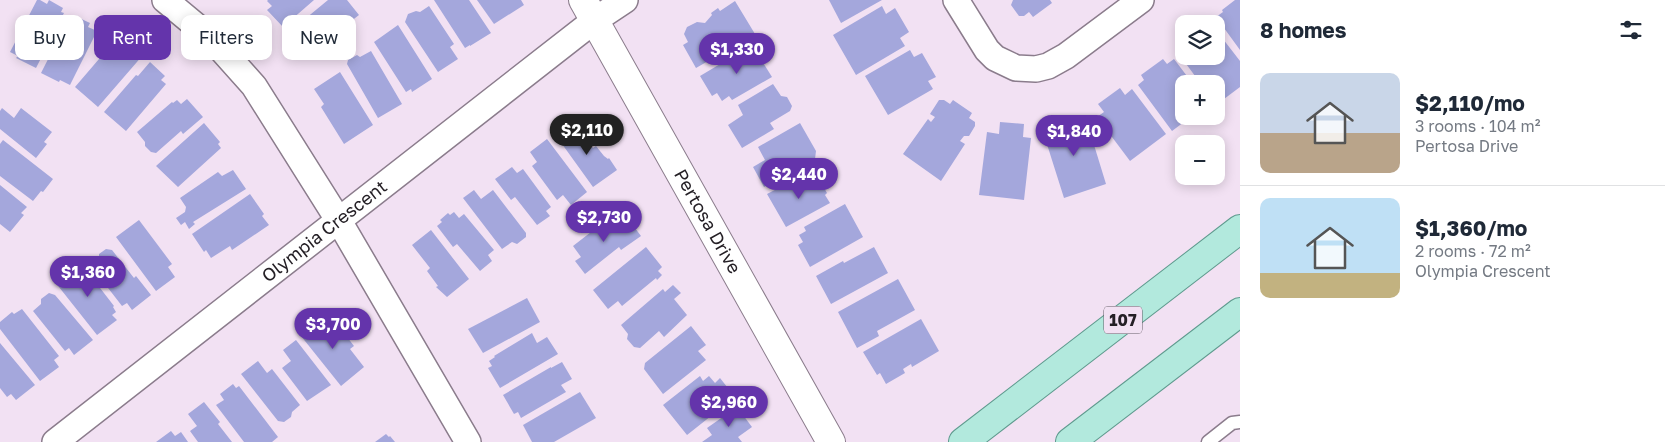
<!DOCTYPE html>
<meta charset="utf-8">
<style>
body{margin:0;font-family:"Golos Text",sans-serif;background:#f2f2f3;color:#1f2937;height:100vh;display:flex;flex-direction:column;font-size:19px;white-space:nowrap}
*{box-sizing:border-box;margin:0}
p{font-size:16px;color:#747a83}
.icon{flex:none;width:28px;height:28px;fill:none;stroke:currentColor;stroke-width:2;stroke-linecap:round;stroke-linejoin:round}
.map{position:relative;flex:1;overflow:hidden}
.sheet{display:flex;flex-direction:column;background:#fff;width:425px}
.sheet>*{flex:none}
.top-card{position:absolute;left:15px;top:15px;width:475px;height:45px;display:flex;gap:10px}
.controls{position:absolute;left:1175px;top:15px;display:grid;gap:10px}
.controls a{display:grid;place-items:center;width:50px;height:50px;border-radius:10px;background:#fff;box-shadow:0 2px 12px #0003;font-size:25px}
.price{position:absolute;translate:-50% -42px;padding:0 11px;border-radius:18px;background:#6434ab;color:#fff;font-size:16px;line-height:32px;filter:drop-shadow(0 1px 2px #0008)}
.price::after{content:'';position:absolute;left:50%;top:30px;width:15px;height:11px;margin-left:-8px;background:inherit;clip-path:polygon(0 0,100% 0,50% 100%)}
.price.active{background:#222;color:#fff}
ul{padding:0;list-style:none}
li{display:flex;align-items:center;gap:15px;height:125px;padding:0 20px}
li+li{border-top:1px solid #e0e1e3}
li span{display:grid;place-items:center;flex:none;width:140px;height:100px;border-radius:10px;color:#555}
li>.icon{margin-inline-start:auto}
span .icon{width:60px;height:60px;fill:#fffc;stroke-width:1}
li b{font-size:21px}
h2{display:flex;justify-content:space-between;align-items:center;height:60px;padding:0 20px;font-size:21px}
.pill{padding:0 18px;border-radius:10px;background:#fff;box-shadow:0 2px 12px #0003;font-size:18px;line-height:45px}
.pill.active{background:#6434ab;color:#fff}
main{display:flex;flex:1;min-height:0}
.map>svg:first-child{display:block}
.building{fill:#a4a7dc}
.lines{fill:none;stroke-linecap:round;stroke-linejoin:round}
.service-casing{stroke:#8b7c8c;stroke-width:15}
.minor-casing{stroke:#8b7c8c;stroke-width:28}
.tertiary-casing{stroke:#8b7c8c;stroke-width:30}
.primary-casing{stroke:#5f9a8e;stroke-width:30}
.service{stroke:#fff;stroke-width:12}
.minor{stroke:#fff;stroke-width:25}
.tertiary{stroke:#fff;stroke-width:28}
.primary{stroke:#b2e9dd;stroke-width:28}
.labels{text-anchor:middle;stroke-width:5;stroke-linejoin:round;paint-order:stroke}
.shield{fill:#f2e1f3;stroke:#625a64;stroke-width:1}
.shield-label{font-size:16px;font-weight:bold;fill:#252026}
.street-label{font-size:18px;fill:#252026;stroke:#f2e1f3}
</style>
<main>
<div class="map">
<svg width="1240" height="442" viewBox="0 0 1240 442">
<rect width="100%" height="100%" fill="#f2e1f3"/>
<g class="building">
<path d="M37 0H40L47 4 49 0 63 8 61 12 64 13 36 68 16 58 18 56 10 52Z"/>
<path d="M268 0H314L283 27 267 10 272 6 267 1Z"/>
<path d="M328 0H347L359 15 315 49 312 45 303 52 288 33Z"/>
<path d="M434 0H469L491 33 470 46V45L465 48Z"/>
<path d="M477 0H521L524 5 494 24Z"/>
<path d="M829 0H882L841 23Z"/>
<path d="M1013 0H1050L1052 3 1033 17 1029 12 1024 16H1019L1011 5Z"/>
<path d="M1235 0H1240V50L1216 17 1223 12 1222 10Z"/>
<path d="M735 1 755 34 696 68 683 45 688 42 684 34 687 27 697 22 705 23 712 15 711 13 718 8 720 11Z"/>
<path d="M429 6 454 44 450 47 458 59 438 72 405 22 408 14 416 11 420 12Z"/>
<path d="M882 6 886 14 895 8 909 32 900 38 905 46 856 75 833 35Z"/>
<path d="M70 16 74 18 75 16 90 23 88 27 97 31 70 85 60 80 59 82 41 73Z"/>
<path d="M398 25 432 79 412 92 411 89 406 92 374 42Z"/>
<path d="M1216 30 1240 61V87L1216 105V84H1201L1178 53 1184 49V56H1216Z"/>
<path d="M127 41 143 55 98 107 75 87 111 45 112 46 116 42 122 47Z"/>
<path d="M752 45 772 77 732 100 729 96 722 101 717 93 712 96 700 76Z"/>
<path d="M910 50 914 57 922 53 936 77 928 81 933 89 888 115 865 76Z"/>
<path d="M371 51 402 104 378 118 347 64 348 60 357 55 360 57Z"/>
<path d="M1163 59 1167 64 1174 59 1193 84H1184V116H1192L1172 131 1138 85 1144 80 1141 75Z"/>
<path d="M150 62 165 76 161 80 166 84 126 131 104 112 136 75 138 76Z"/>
<path d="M340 72 373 125 344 144 321 107 324 104 314 89Z"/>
<path d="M773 84 781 96 787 97 792 106 790 111 770 123 774 129 742 148 728 125 743 115 738 105Z"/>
<path d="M1120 88 1125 95 1132 89 1166 134 1130 161 1097 117 1104 112 1098 104Z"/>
<path d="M187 99 203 117 183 134 181 131 156 153 151 152 145 146V142L137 132 172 102 173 103 177 100 181 104Z"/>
<path d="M939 100H944L950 104 953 100 972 113 969 118 975 122V126L969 136H964L960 141 965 144 941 181 903 154 928 119 931 122 935 117 930 114Z"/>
<path d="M2 108 14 118 21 108 52 132 44 142 47 144 36 158 0 129V111Z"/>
<path d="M1076 117 1078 125 1087 122 1106 184 1064 198 1045 138 1052 136 1048 125Z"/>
<path d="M1000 122 1024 124 1023 137 1031 138 1024 200 979 195 987 132 999 134Z"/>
<path d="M204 123 220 142 218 144 221 148 178 187 156 166Z"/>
<path d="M800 123 816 151 815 159 764 187 753 167 765 160 758 147Z"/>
<path d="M576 124 593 148 596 146 604 156 608 159 609 158 617 170 593 187 557 137Z"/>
<path d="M547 139 587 192 571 205 563 195 557 200 532 166 537 162 530 152Z"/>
<path d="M3 140 53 179 43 192 41 191 33 201 0 176V144Z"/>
<path d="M512 167 517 173 523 169 551 207 546 211 550 216 537 225 515 197 511 200 495 179Z"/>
<path d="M233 170 246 189 193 222 195 224 189 229 185 222 181 225 176 218 185 212 186 207 180 198 218 172 222 176Z"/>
<path d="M813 174 817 183 820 181 827 193 825 195 830 203 786 227 767 194 792 181 794 185Z"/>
<path d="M0 185 27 207 21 213 24 215 10 232 0 224Z"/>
<path d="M474 190 481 199 493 190 526 233V237L517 244 512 242 502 249 463 198Z"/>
<path d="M250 194 264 214 262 216 269 225 232 250 230 246 211 258 206 250 204 252 192 234Z"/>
<path d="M845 204 863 237 810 267 798 245 803 242 799 235 806 231 804 227Z"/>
<path d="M454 212 459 218 464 214 494 250 488 255 492 261 480 271 457 244 453 247 437 226 442 222 440 220 448 213 450 215Z"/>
<path d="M613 215 621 226 629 220 641 236 621 250 619 247 585 274 575 261 581 257 573 246Z"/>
<path d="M139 220 172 264 168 267 175 277 156 291 116 237Z"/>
<path d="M431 230 469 279 447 297 436 287 438 286 427 271 430 268 412 245Z"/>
<path d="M646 247 662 267 658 271 662 275 657 280 656 278 622 306 618 301 608 309 593 290Z"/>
<path d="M874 247 888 273 831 304 816 276 843 261 844 263Z"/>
<path d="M106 249 112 250 134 278 136 276 151 295 132 310 127 303 122 306 91 266 99 259V254Z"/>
<path d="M80 262 114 306 113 307 116 312 112 315 117 320 97 335 55 282Z"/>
<path d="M898 279 915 310 877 331 879 336 857 348 838 312Z"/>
<path d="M673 285 681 293 674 299 687 315 664 337 659 331 640 348 634 347 627 339 628 334 621 325 663 289 665 292Z"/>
<path d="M49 293 55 295 93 340 74 355 69 348 65 351 33 311 41 304V299Z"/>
<path d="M527 298 540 322 483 353 468 329Z"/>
<path d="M22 309 59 356 54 360 59 367 40 381 0 329V322L12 312 14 314Z"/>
<path d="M330 315 354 346 350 349 364 367 341 386 301 336Z"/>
<path d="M921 319 939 351 912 367 911 364 903 369 905 373 886 384 880 373 877 375 863 352Z"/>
<path d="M691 326 706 345 698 351 706 360 663 394 644 369 645 363Z"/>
<path d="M532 333 537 343 547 337 558 354 500 388 488 368 492 366 489 361 495 357 494 356Z"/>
<path d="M296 340 331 385 307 401 282 368 291 361 283 350Z"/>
<path d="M0 343 35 385 16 400 11 394 7 397 0 388Z"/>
<path d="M258 361 267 373 272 369 300 405 292 412 291 417 284 422 278 421 241 374Z"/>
<path d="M562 362 572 379 561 385 566 392 521 418 518 412 514 414 503 395 551 367V368Z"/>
<path d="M700 376 703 381 709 376 715 383 720 378 735 397 687 435 663 405Z"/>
<path d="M233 384 236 388 239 386 278 437 272 442H244L216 405 224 400 220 394Z"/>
<path d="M580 392 596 418 554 442H532L523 425Z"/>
<path d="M204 402 220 422 218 424 232 442H198L190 431 197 426 188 414Z"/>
<path d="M737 407 752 427 738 437 742 442H702L712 435 707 428Z"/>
<path d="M171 431 175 436 181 432 188 442H156Z"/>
<path d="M386 434 389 437 390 436 395 442H375Z"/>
</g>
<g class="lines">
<g class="service-casing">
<path id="service" d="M1208 442 1232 423 1240 422"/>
</g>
<g class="minor-casing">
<g id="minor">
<path d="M165 0 212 39 254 86 339 221 468 442"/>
<path d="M956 0 987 50 995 58 1016 68 1036 69 1048 66 1066 56 1141 0"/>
<path id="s1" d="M55 442 595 20 625 0"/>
</g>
</g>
<g class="tertiary-casing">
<g id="tertiary">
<path id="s2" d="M583 0 831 442"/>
</g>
</g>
<g class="primary-casing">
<g id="primary">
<path d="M963 442 1240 229"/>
<path d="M1070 442 1240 312"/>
</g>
</g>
<use href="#service" class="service"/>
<use href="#minor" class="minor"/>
<use href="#tertiary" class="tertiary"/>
<use href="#primary" class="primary"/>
</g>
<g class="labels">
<rect class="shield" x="1104" y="306.5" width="38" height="27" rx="4"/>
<g class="shield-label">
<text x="1123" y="326">107</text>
</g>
<g class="street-label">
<text dy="6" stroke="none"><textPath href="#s2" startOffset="254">Pertosa Drive</textPath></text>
<text dy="6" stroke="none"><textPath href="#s1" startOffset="342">Olympia Crescent</textPath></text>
</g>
</g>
</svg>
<div class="controls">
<a><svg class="icon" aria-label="layers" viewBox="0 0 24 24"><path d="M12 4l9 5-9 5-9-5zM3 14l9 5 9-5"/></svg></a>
<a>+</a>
<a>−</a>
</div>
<b class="price" style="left:737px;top:75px">$1,330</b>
<b class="price active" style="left:587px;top:156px">$2,110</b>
<b class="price" style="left:1074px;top:157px">$1,840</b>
<b class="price" style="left:799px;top:200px">$2,440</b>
<b class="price" style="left:604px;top:243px">$2,730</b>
<b class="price" style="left:88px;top:298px">$1,360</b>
<b class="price" style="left:333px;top:350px">$3,700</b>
<b class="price" style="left:729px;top:428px">$2,960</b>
<div class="top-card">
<a class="pill">Buy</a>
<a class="pill active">Rent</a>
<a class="pill">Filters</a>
<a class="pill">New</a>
</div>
</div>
<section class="sheet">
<h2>8 homes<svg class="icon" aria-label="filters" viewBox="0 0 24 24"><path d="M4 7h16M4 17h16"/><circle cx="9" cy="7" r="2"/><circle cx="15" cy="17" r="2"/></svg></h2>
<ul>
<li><span style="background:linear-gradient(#c9d6e8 60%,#b9a48a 0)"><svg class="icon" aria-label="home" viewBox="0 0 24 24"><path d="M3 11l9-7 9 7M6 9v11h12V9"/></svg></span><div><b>$2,110/mo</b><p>3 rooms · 104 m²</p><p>Pertosa Drive</p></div></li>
<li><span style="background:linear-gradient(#bfe0f5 75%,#c2b280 0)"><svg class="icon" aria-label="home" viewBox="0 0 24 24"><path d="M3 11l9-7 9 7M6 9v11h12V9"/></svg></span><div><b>$1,360/mo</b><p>2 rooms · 72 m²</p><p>Olympia Crescent</p></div></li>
</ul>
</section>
</main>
